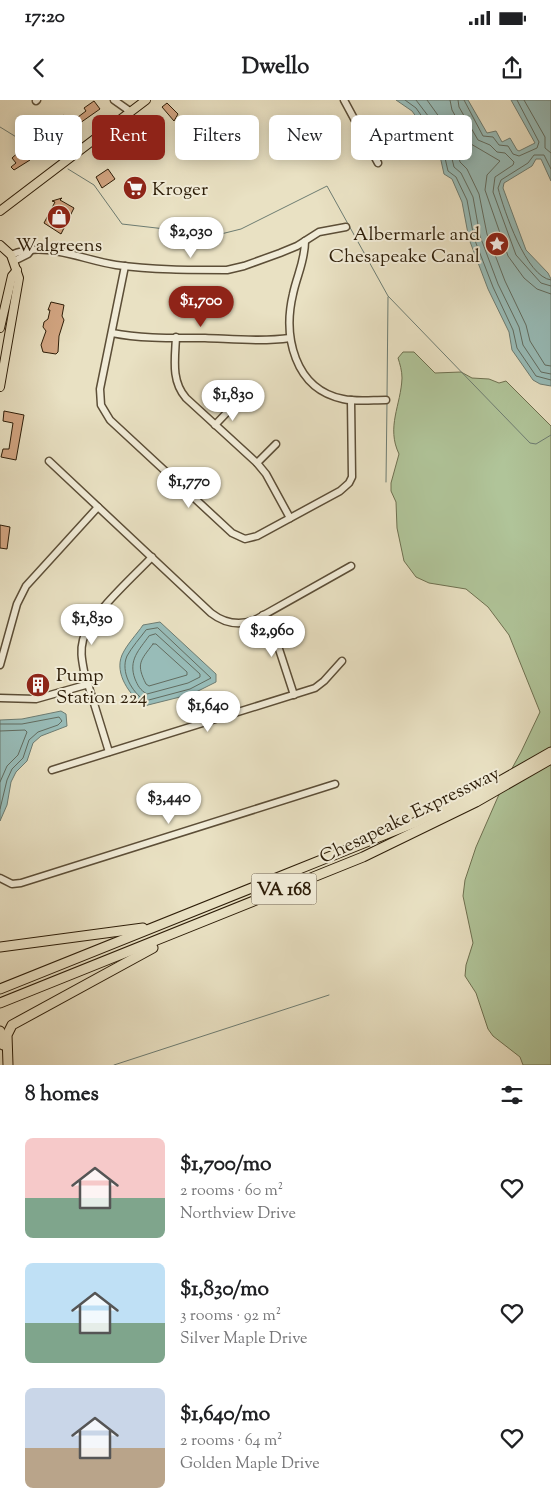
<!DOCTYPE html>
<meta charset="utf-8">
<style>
body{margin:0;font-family:"Sorts Mill Goudy",serif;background:#f2f2f2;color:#202124;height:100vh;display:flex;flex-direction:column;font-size:19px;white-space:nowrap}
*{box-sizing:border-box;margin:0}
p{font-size:16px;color:#757577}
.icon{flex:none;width:28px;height:28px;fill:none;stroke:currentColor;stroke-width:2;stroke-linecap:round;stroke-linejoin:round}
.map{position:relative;height:965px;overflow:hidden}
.sheet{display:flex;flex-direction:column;background:#fff;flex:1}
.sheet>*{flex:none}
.guide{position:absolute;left:15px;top:15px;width:521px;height:45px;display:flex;gap:10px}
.price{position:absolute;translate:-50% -42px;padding:0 11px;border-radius:18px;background:#fff;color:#222;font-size:16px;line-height:32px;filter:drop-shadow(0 1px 2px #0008)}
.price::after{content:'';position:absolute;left:50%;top:30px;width:15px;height:11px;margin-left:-8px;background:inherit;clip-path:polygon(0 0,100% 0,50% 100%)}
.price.on{background:#8f2418;color:#fff}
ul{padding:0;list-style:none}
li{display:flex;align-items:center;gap:15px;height:125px;padding:0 25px}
li span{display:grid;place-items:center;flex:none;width:140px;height:100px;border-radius:8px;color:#555}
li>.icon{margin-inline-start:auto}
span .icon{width:60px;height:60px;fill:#fffc;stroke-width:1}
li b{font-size:21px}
h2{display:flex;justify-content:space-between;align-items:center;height:60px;padding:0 25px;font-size:21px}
.tag{padding:0 18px;border-radius:8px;background:#fff;box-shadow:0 2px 12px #0003;font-size:18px;line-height:45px}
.tag.on{background:#8f2418;color:#fff}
.status{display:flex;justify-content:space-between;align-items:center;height:35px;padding:0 25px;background:#fff;direction:ltr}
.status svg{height:14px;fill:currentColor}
header{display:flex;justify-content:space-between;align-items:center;height:65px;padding:0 25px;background:#fff;font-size:22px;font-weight:800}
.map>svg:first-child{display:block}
.green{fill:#b0c499;stroke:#6e7050}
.water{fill:#98bcb8;stroke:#6d7c72}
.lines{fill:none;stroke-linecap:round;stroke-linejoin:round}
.shore{stroke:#626c60;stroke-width:1}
.stream{stroke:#6d7c72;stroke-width:1}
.building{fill:#d3a683;stroke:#2d1d08}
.minor-casing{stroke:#5c4e37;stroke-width:9}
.major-casing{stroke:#2d1d08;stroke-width:10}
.highway-casing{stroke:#2d1d08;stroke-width:11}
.minor{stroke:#f1ecd8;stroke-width:6}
.major{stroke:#e9e1c3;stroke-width:8}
.highway{stroke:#e9e1c3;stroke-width:9}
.labels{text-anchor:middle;stroke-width:4;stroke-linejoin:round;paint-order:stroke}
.shield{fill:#f1ecd8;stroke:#685b46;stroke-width:1}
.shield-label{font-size:18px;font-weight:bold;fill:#2d1d08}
.poi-label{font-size:19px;fill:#2d1d08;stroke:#f1ecd8;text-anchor:start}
.street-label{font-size:19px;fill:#2d1d08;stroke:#f1ecd8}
</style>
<div class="status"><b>17:20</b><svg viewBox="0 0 49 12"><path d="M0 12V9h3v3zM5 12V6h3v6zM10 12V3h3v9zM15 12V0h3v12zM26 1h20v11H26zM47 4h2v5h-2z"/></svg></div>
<header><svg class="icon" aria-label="back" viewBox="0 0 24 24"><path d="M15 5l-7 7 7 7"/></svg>Dwello<svg class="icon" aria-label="share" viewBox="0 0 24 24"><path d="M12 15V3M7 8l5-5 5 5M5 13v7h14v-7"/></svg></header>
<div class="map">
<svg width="551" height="965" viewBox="0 0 551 965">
<rect width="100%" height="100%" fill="#e9e1c3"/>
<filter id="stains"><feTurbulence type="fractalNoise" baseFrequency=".004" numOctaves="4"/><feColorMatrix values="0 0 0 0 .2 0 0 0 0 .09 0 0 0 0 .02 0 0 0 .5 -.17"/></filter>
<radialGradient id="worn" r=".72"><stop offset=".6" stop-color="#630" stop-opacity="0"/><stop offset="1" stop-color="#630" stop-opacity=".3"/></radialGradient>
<path class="green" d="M403 252H414L435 273 461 272 472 278 489 279 499 283 506 281 551 326V965H523L520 957 493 936 488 929 476 893 465 876 466 865 473 843 463 796 465 780 476 747 504 683 521 652 540 612 509 535 488 507 466 489 429 483 416 477 404 461 397 428 396 402 391 391V383L399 354C386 327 401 305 402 278 402 271 400 264 398 258Z"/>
<g class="water">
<path d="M396 0H468L487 33 496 31 502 42 510 38 517 50 519 51 535 43 511 0H551V81L541 59H536L532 66 504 83 503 88 526 150 548 173 551 179V286L540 284 533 280 512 250 509 232 488 189 469 139 462 102 452 79 444 74 438 47 412 11Z"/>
<path d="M160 522 216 574V582L192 594 144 606C130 595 114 574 122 555 127 544 137 534 143 525Z"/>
<path d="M61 611 66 614 67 626 41 636 33 643 27 661 16 672 11 682 7 705 0 721V620L22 619Z"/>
</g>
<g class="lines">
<g class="shore">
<path d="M405 0 416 8 442 45 448 71 456 77 467 100 474 138 493 187 513 230 517 248 536 276 551 280"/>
<path d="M416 0 448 42 454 67 461 73 473 97 480 136 498 184 519 227 523 245 541 272 551 274"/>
<path d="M427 0 455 39 460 62 467 69 479 94 487 134 505 181 526 225 530 241 545 265 551 266"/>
<path d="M450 0 452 10 471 44 500 61 487 75 485 90 508 156 524 178 537 189 551 194"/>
<path d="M458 0 459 7 478 40 490 45 497 52 505 53 514 62 513 65 495 77 493 92 516 155 541 183 551 186"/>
<path d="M464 0 483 36 493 37 499 45 508 46 513 54 519 56 537 48 539 42 517 0"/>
<path d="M524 0 545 37V48L551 53"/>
<path d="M551 69 544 55H534L528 63 501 80 498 88C504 110 526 177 551 180"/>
<path d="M158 528 211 578 190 589 145 601C132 592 120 572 127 556 132 547 140 538 146 530Z"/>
<path d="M156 534 200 574V577L188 583 147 594C140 590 138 586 135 579 128 560 139 550 149 536Z"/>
<path d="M153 544H156L187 572V575L149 586 146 584C136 564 140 561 153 544Z"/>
<path d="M0 624H22L59 617 62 621 58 625 38 632 29 640 23 658 12 669 7 680 0 709"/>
<path d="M0 631 25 630 27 632 18 655 7 666 0 682"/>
</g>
<g class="stream">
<path d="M0 27 52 59"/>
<path d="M68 69 94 85 122 124 217 135 241 129 327 86 388 196 530 343 536 344 551 335"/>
<path d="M387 298 388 197"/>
<path d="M386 382 387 302"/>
<path d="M114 965 329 895"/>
</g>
</g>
<g class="building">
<path d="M94 1 100 9 80 23 78 17 86 11 84 8Z"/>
<path d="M167 3 178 14 174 21 162 7Z"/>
<path d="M63 15 77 26 57 46 42 36Z"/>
<path d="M21 50 30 60 14 70 11 67 16 63 12 58Z"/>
<path d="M108 69 115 79 102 88 96 77Z"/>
<path d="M62 98 60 100 74 108 61 134 44 123 55 102 52 101Z"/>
<path d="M51 202 64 205 62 216 64 220 59 236 58 252 56 254 43 252 41 245 46 231 43 227 44 222 48 219 50 210H48Z"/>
<path d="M4 311 24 315 16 360 1 357 3 349H9L13 323 3 321Z"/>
<path d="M0 425 10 427 7 449 0 448Z"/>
</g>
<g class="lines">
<g class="minor-casing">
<g id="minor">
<path d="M114 0 131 12"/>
<path d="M344 0 378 63"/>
<path d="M36 1 37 0"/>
<path d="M305 141C305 161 297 175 293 194 283 236 294 289 343 299 356 302 372 300 386 300"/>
<path d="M11 155C44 140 82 160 116 165 152 170 190 170 227 170L244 166 280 153 297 146 319 132 346 127"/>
<path d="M14 161 28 154 32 149"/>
<path d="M125 166 100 289 101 305 110 320 232 433 245 439 257 436 340 391 349 383 352 377 351 300"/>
<path d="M112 233C142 239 174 238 205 238 233 239 262 242 290 238"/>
<path d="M176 237C175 259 171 281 186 298L257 363 266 374 290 418"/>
<path d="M215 325 235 304"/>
<path d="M49 361 211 513C224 523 239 526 255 520L351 466"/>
<path d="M257 363 276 344"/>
<path d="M263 515 277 543 294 595"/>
<path d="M0 565 17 504 26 486 98 407"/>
<path d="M0 598 36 599 89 584"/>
<path d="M109 652 84 571C82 560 80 551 83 540 90 515 133 477 152 457"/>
<path d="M52 670 315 588 324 581 342 561"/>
<path d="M0 778 12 784 21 783 335 684"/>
</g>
</g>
<g class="major-casing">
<g id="major">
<path d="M0 111 146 0"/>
<path d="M0 145 11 155 19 178 0 287"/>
<path d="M0 228 12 176 17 170"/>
</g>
</g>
<g class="highway-casing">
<g id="highway">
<path d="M0 847 143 828"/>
<path d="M0 889 416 722 486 689 551 652"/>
<path d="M0 903 363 757 476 702 551 659"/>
<path d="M0 931 3 945"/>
<path d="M8 965 7 935 12 925 153 848"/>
</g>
</g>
<use href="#minor" class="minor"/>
<use href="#major" class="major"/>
<use href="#highway" class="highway"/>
</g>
<defs>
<g id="supermarket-disc" transform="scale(1.25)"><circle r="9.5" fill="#8f2418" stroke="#f1ecd8"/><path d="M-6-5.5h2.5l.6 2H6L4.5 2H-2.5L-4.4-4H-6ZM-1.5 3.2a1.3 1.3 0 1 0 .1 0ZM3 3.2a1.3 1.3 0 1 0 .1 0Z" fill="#fff"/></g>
<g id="shop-disc" transform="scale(1.25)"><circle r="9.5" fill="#8f2418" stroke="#f1ecd8"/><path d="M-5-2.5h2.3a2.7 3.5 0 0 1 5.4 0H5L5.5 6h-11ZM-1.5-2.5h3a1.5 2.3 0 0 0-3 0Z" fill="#fff"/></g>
<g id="sight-disc" transform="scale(1.25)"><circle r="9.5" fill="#8f2418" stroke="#f1ecd8"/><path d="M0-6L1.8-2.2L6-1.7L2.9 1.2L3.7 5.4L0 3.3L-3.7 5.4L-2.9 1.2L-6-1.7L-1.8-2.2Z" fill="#fff"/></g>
<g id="building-disc" transform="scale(1.25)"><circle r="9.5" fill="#8f2418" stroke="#f1ecd8"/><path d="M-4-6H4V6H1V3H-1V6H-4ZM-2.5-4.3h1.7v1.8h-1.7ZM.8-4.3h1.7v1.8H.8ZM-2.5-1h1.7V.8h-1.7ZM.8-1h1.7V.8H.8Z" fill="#fff"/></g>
</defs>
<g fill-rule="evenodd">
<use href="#supermarket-disc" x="135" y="88"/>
<use href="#shop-disc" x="59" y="117"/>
<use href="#sight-disc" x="497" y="144"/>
<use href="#building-disc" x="38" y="585"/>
</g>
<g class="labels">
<rect class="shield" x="251.5" y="773.5" width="65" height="31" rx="4"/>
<g class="shield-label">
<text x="284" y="795">VA 168</text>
</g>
<g class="poi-label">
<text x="152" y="95">Kroger</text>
<text x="480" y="140" text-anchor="end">Albermarle and<tspan x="480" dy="22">Chesapeake Canal</tspan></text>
<text x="59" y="151" text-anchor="middle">Walgreens</text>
<text x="56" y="581">Pump<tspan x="56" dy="22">Station 224</tspan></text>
</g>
<g class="street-label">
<text transform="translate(409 714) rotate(-26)" y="7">Chesapeake Expressway</text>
</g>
</g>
<rect width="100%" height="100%" filter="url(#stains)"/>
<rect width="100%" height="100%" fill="url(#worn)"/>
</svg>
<b class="price" style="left:191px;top:159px">$2,030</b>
<b class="price on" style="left:201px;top:228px">$1,700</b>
<b class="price" style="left:233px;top:322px">$1,830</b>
<b class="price" style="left:189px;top:409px">$1,770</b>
<b class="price" style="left:92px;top:546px">$1,830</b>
<b class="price" style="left:272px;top:558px">$2,960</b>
<b class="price" style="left:208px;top:633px">$1,640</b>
<b class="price" style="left:169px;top:725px">$3,440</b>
<div class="guide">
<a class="tag">Buy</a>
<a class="tag on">Rent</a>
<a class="tag">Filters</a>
<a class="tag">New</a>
<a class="tag">Apartment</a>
</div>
</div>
<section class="sheet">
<h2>8 homes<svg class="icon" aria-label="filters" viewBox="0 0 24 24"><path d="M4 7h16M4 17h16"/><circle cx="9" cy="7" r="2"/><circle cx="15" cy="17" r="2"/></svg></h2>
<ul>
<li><span style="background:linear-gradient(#f6c9c9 60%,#7fa58c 0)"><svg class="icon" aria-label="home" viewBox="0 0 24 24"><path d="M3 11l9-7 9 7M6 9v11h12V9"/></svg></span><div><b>$1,700/mo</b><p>2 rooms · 60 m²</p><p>Northview Drive</p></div><svg class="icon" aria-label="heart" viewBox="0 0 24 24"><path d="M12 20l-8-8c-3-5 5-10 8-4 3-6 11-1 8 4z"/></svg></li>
<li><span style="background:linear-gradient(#bfe0f5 60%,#7fa58c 0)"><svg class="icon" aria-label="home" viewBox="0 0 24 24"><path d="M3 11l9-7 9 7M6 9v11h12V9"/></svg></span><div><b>$1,830/mo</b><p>3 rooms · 92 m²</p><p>Silver Maple Drive</p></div><svg class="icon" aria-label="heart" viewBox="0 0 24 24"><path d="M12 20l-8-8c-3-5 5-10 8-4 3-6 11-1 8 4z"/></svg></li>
<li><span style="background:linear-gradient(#c9d6e8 60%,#b9a48a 0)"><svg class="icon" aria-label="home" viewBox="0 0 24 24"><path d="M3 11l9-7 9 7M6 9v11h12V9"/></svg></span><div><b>$1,640/mo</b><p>2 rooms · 64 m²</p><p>Golden Maple Drive</p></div><svg class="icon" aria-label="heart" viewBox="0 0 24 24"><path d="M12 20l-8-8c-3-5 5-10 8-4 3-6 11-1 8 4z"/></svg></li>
</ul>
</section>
